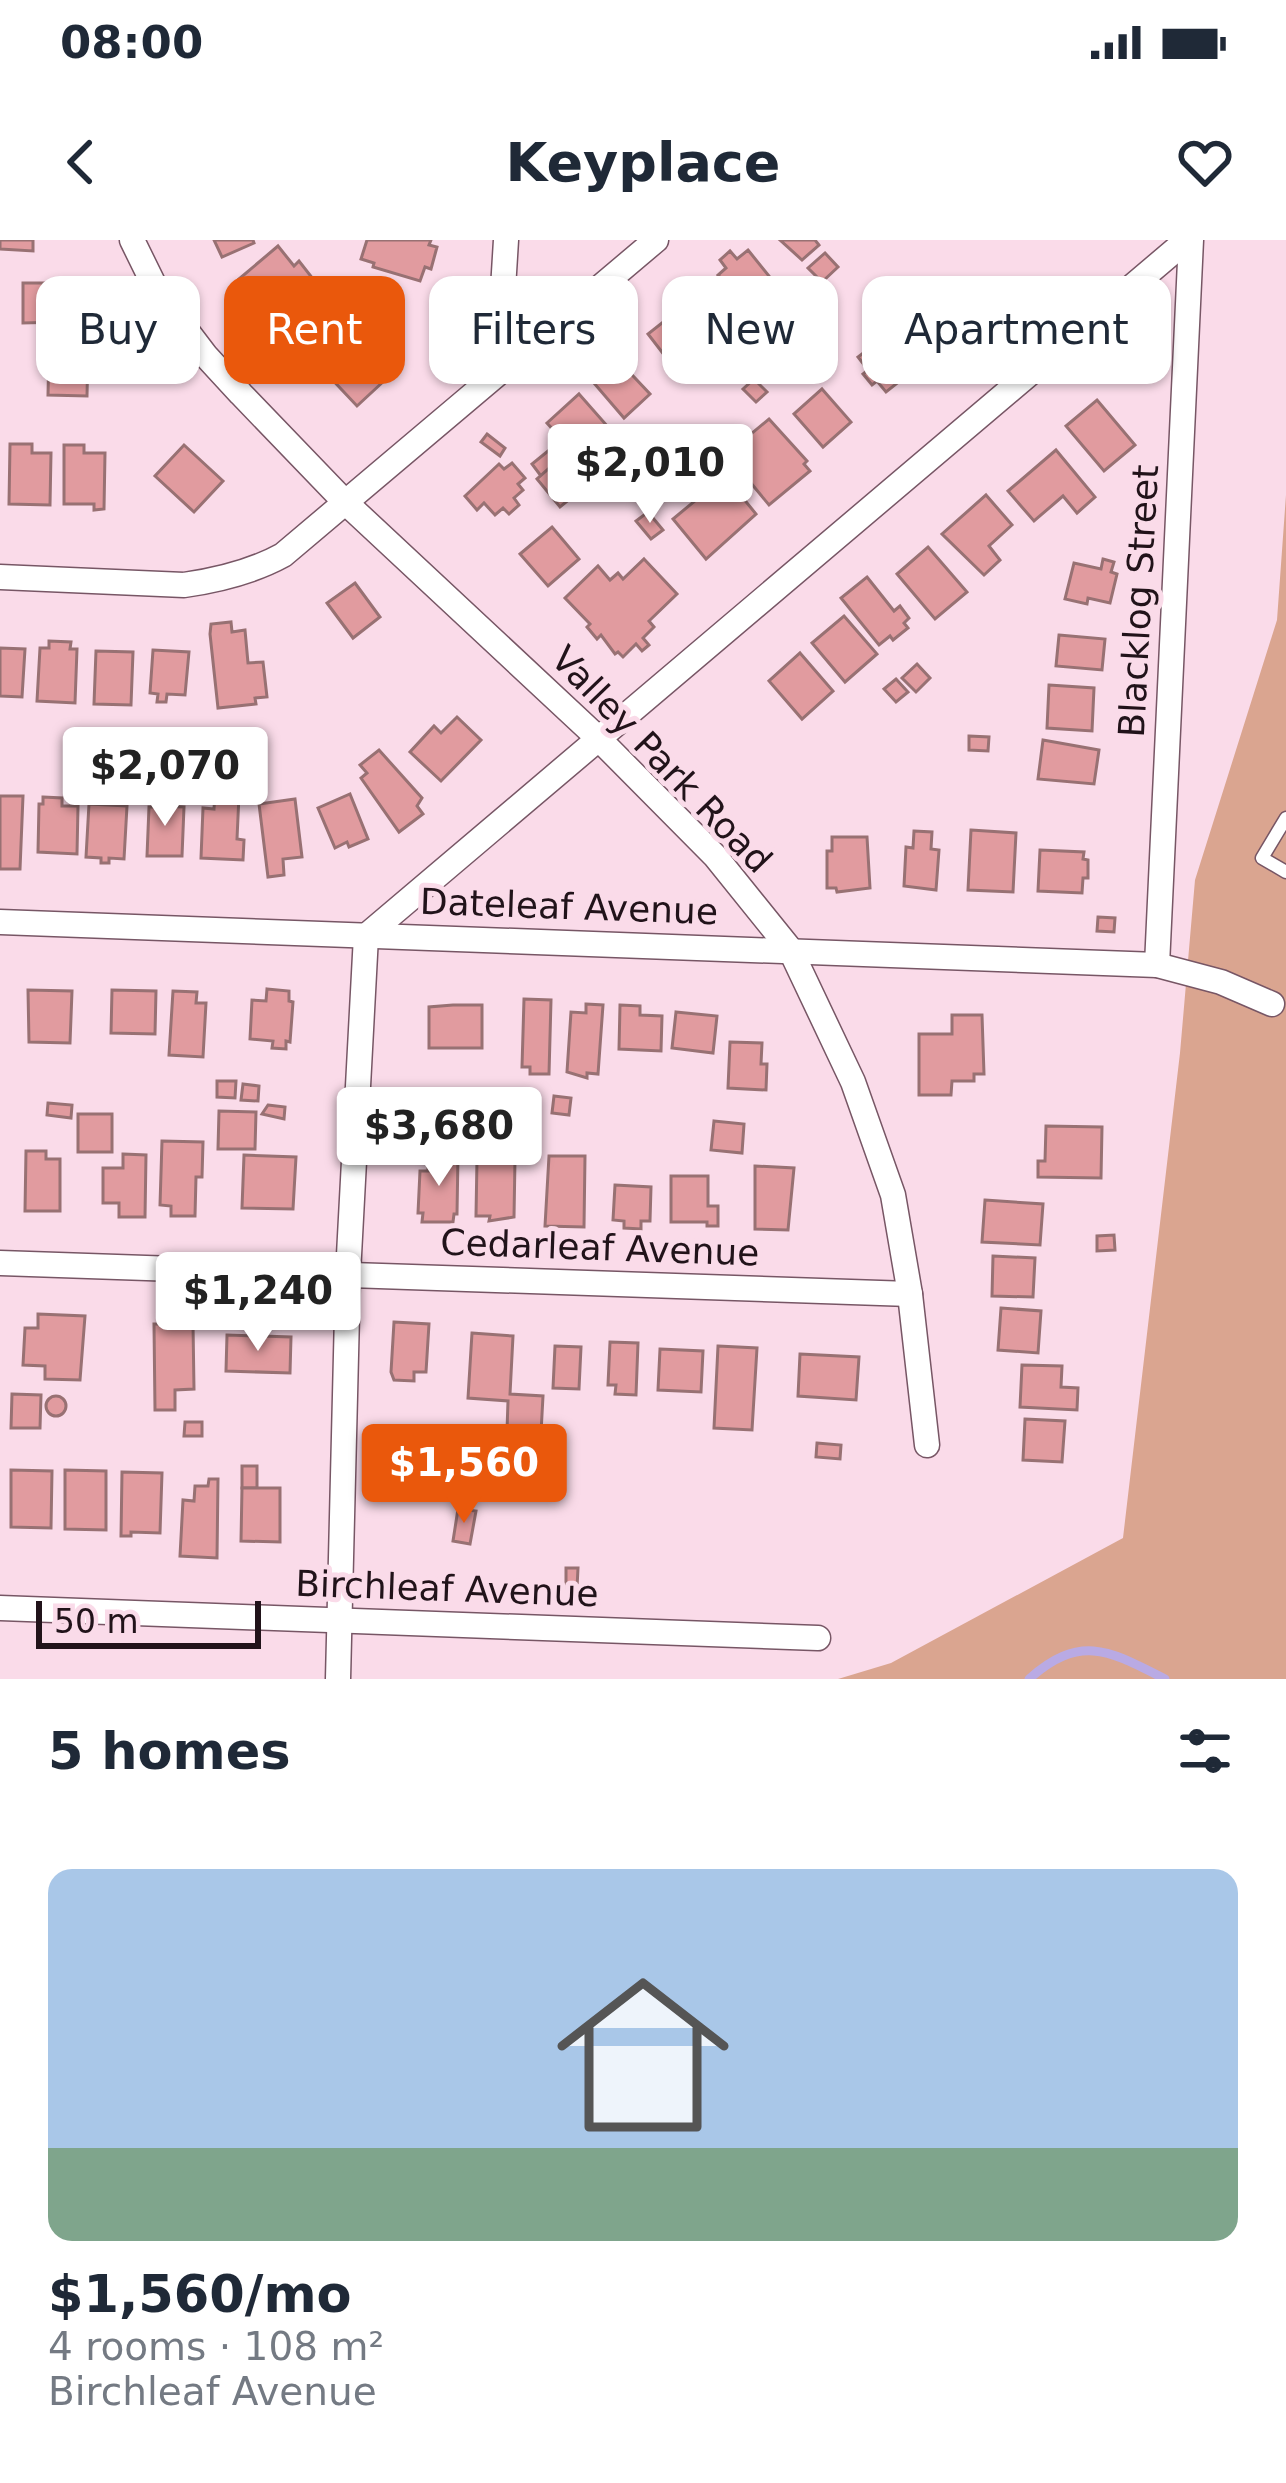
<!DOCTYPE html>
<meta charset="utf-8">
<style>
body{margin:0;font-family:"DejaVu Sans",sans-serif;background:#f6f6f7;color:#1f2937;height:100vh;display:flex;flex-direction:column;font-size:45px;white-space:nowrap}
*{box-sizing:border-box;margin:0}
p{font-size:39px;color:#747a83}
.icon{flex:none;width:66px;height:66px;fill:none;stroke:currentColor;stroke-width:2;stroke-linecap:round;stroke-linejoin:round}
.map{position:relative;height:1439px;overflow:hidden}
.sheet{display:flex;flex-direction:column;background:#fff;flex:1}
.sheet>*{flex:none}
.guide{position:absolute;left:36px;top:36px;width:1215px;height:108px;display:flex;gap:24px}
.scale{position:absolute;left:36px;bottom:30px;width:225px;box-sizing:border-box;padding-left:12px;border:6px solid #21131a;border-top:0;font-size:33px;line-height:42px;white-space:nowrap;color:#21131a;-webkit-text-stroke:9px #fadbe9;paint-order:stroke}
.price{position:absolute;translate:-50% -102px;padding:0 27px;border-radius:12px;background:#fff;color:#222;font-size:39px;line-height:78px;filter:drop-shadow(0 3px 6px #0008)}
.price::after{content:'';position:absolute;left:50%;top:72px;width:36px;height:27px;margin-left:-18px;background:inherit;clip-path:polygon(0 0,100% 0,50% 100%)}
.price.active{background:#ea580c;color:#fff}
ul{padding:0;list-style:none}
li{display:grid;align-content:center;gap:24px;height:636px;padding:0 48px}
li span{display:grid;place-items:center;height:372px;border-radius:24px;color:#555}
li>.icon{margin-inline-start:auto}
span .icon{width:216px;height:216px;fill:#fffc;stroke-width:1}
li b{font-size:51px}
h2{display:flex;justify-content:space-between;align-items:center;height:144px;padding:0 48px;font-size:51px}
.pill{padding:0 42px;border-radius:24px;background:#fff;box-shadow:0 3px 9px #0004;font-size:42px;line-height:108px}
.pill.active{background:#ea580c;color:#fff}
.status{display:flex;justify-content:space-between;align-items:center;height:84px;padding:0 60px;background:#fff;direction:ltr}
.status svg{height:33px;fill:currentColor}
header{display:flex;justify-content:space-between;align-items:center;height:156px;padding:0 48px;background:#fff;font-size:54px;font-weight:700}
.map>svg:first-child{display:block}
.green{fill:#daa590}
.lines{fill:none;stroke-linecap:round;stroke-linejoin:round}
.stream{stroke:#b9aae4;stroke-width:9}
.building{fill:#e19b9f;stroke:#987173;stroke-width:3}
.service-casing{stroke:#775665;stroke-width:15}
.minor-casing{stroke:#775665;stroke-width:27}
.service{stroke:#fff;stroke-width:12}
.minor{stroke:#fff;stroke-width:24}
.labels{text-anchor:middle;stroke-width:10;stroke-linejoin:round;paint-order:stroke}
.street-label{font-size:36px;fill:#21131a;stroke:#fadbe9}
</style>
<div class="status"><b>08:00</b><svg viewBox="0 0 49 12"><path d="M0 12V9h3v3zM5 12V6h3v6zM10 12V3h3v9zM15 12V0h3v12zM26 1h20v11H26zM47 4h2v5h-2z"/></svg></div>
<header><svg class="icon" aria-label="back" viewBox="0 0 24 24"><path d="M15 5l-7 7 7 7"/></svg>Keyplace<svg class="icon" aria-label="heart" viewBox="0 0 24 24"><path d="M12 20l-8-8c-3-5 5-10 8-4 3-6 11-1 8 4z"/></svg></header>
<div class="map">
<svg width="1286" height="1439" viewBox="0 0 1286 1439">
<rect width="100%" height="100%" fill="#fadbe9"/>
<path class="green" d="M1286 255V1439H838L891 1423 1123 1298 1180 813 1195 640 1277 380Z"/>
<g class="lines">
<path class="stream" d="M1029 1439C1081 1393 1110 1411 1165 1439"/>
</g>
<g class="building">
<path d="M0 0H33V11L0 9Z"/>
<path d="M214 0H253L254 3 222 17Z"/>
<path d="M367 0H431L429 5 437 7 431 29 425 27 420 41 373 27 374 23 361 19Z"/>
<path d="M780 0H815L819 5 802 20Z"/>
<path d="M278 6 294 26 299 21 317 44 273 80 239 39Z"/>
<path d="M748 10 790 62 764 85 718 35 726 28 720 20 730 11 737 19Z"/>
<path d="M825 13 838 27 822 42 808 28Z"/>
<path d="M23 43H60L61 82 23 83Z"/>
<path d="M706 51 742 97 730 107 694 61Z"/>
<path d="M929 59 957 91 930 115 902 83Z"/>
<path d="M310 70 340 99 315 125 286 95Z"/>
<path d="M677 71 692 90 697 86 708 100 675 129 648 94Z"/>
<path d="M792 73 810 74V95L791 94Z"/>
<path d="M271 79 281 89 268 102 258 92Z"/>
<path d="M888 94 915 129 886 152 877 141 872 145 863 134 868 130 858 117Z"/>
<path d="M356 109 385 140 357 166 327 134Z"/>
<path d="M49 110 88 111 87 156 48 155Z"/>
<path d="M609 115 615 122 618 120 650 154 624 178 587 135Z"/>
<path d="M754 139 767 152 756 162 743 149Z"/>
<path d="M822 149 851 182 823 207 794 174Z"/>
<path d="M579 154 609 188 577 216 547 183Z"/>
<path d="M1097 160 1135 205 1104 231 1066 186Z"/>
<path d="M769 179 807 221 804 224 810 231 769 265 727 214Z"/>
<path d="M487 194 505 208 500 216 481 202Z"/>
<path d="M10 204H32V213H51L50 265 9 264Z"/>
<path d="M64 205H84V213H105L104 269 94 270V264H64Z"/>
<path d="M184 205 223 241 194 272 155 236Z"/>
<path d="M553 207 561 218 541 236 532 224Z"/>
<path d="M1056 210 1095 257 1077 273 1063 256 1034 281 1008 251Z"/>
<path d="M563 216 587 245 560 267 537 239Z"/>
<path d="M512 223 525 238 518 244 523 250 514 258 519 265 509 274 503 268 495 275 484 263 477 270 465 256 499 224 504 229Z"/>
<path d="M654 228 665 243 642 261 630 246Z"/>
<path d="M725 236 756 274 706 319 673 279Z"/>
<path d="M986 255 1012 285 989 306 1000 320 984 335 942 294Z"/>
<path d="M648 272 663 290 651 299 636 281Z"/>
<path d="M552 287 579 319 548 346 520 314Z"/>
<path d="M928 307 967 352 935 379 897 334Z"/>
<path d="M644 319 677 354 649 381 654 387 643 398 649 405 642 411 636 404 623 417 618 412 615 414 601 395 597 399 587 387 590 384 565 358 598 326 610 340 618 333 623 339Z"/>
<path d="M1103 319 1114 322 1111 332 1117 334 1110 363 1088 358 1087 364 1065 359 1074 323 1101 329Z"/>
<path d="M867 337 894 371 900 366 909 378 904 383 908 388 893 400 890 396 879 405 841 358Z"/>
<path d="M355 343 380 377 353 398 327 363Z"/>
<path d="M844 376 877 414 845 442 812 403Z"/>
<path d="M231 382 232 392 245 390 248 423 263 422 267 457 255 458 256 464 218 468 210 394 211 384Z"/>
<path d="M1059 395 1105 399 1102 430 1056 426Z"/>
<path d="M49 401 71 402 70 409H77L75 463 37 461 40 408H49Z"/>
<path d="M0 408 25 409 22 457 0 456Z"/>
<path d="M153 410 189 412 185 455 167 454 166 462H157L158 454 150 453Z"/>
<path d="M96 411 133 412 131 465 94 464Z"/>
<path d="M800 413 833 451 802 479 769 441Z"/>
<path d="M917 424 930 438 916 452 902 438Z"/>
<path d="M896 439 908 452 896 462 884 449Z"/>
<path d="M1049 445 1094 448 1092 491 1047 488Z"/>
<path d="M457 477 481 500 441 541 410 512 434 486 441 493Z"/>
<path d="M151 496 173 499 171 513 149 510Z"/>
<path d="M969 496 989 497 988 511 969 510Z"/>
<path d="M1043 500 1099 510 1094 544 1038 539Z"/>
<path d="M379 510 422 558 417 566 423 574 399 592 361 538 367 533 360 525Z"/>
<path d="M215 553 239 555 237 599 244 600 243 620 201 618 203 568 214 569Z"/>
<path d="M153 554 164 555V566L184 567 182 616H147L149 567H153Z"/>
<path d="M350 554 368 599 349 607 347 602 335 608 318 568Z"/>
<path d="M0 556H23L20 629H0Z"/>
<path d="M43 557 62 558V566H78L77 614 38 612 39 564H43Z"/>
<path d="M295 559 302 617 283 619 284 635 268 637 259 564Z"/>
<path d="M89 564 127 566 124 619 109 618V623H101V618L86 617Z"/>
<path d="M971 590 1016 593 1013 652 968 650Z"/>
<path d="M914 591 932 592 931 609 939 610 936 650 904 646 906 607 913 608Z"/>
<path d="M832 597H867L870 648 837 652 836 648H827V611H832Z"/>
<path d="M1040 610 1084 612 1083 619 1088 620V638H1083L1082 653 1038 651Z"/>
<path d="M1098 677 1115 678 1114 692 1097 691Z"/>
<path d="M267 749 289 751V761L293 762 290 802 286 801V809L272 808 273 801 250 799 252 760 266 761Z"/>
<path d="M28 750 72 751 70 803 29 802Z"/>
<path d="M112 750 156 751 155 794 111 793Z"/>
<path d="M173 751 197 752 196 763H206L203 817 169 815Z"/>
<path d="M524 759 551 760 549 834H530V827H522Z"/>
<path d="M586 764 603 765 598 834 587 833V838L567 832 571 772 586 773Z"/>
<path d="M453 765H482V808H429V767Z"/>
<path d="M620 765 640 766V775L662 776 661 811 619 809Z"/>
<path d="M676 772 717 776 713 813 672 808Z"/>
<path d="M952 775H982L984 834H974V841H952L951 855H919V794H952Z"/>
<path d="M730 802 762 803 761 824H767L766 850 728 848Z"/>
<path d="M217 841H236L235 858 217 857Z"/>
<path d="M243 844 259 846 258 861 241 860Z"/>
<path d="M554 856 571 858 569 875 552 873Z"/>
<path d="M48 863 72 865 71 878 47 875Z"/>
<path d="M268 865 285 867 284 879 262 874Z"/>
<path d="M219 871 256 872 255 909H218Z"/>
<path d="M435 873 469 875 468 896 433 894Z"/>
<rect x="78" y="874" width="34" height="38"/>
<path d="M480 875H497L496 892 480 891Z"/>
<path d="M714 881 744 884 742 913 711 910Z"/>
<path d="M1046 886 1102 887 1101 938 1038 937V921H1045Z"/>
<path d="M162 901 203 902 202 937H196L195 976H171V966L160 965Z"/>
<path d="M26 911H46V919H60V971H25Z"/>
<path d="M123 914 146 915 145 977H119V963H103V928H123Z"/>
<path d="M428 914 458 915 457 974H454L453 982H422L423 973H418L420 931H428Z"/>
<path d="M244 915 296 917 293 969 242 968Z"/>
<path d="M549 916H585L584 987 545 986Z"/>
<path d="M477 919H515L514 977 489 981 490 976H476Z"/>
<path d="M755 926 794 928 788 990 755 989Z"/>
<path d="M671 936H708V966H718V986H707V982H671Z"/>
<path d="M615 945 651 947 650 981H641V989L624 988V981L613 980Z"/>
<path d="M985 960 1043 964 1040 1005 982 1002Z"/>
<path d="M1114 995 1115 1010 1097 1011V996Z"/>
<path d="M993 1016 1035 1018 1033 1057 992 1056Z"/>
<path d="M1001 1068 1041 1071 1038 1113 998 1110Z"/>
<path d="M38 1074 85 1076 80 1140 45 1139V1126L23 1125 25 1088H38Z"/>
<path d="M394 1082 429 1084 426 1132H414V1141L394 1140 391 1132Z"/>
<path d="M154 1084H193L194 1149 175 1150V1170H155Z"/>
<path d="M472 1093 513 1096 510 1154 543 1156 541 1193 507 1191 508 1161 468 1158Z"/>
<path d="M227 1095 291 1097 290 1133 226 1131Z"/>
<path d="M610 1102 638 1103 636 1155 615 1154 616 1145H608Z"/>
<path d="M555 1106 581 1107 579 1149 553 1148Z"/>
<path d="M718 1106 757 1108 752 1190 714 1188Z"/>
<path d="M660 1109 703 1111 701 1152 658 1150Z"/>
<path d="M800 1114 859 1117 856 1160 798 1156Z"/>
<path d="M1022 1125 1062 1126 1061 1147 1078 1148 1077 1170 1020 1167Z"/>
<path d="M12 1154 41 1155 40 1188H11Z"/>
<circle cx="56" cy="1166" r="10"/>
<path d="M1025 1179 1065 1181 1062 1222 1023 1220Z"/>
<path d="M185 1182H202V1196H184Z"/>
<path d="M817 1203 841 1205 840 1219 816 1217Z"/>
<rect x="242" y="1226" width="15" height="22"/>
<path d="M11 1230 52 1231 51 1288 11 1287Z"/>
<path d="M65 1230 106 1231V1290L65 1289Z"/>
<path d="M122 1232 162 1233 160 1293 131 1292V1296H121Z"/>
<path d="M209 1239H218L217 1318 180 1316 183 1260 194 1261 195 1246H208Z"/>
<path d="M242 1248H280V1302L241 1301Z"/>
<path d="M458 1269 476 1271 470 1304 453 1301Z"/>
<path d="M566 1328H578L577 1348H566Z"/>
</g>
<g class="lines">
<g class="service-casing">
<path id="service" d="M1286 578 1262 618 1286 632"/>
</g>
<g class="minor-casing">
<g id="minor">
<path d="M132 0 158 53 206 116 241 154 345 262 598 498 715 616 790 709 853 842 893 955 910 1054 927 1205"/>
<path d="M498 130 506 0"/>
<path d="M0 337 184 345C219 340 252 332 283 315L656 0"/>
<path d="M0 682 1157 725 1221 742 1272 764"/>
<path d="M1157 725 1191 0"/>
<path d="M0 1023 910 1054"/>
<path d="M0 1368 818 1398"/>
<path d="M338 1439 348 1034 366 696 1187 0"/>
</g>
</g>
<use href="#service" class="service"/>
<use href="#minor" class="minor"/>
</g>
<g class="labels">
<g class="street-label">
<text transform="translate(1138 361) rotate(-87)" y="13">Blacklog Street</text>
<text transform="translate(662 519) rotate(46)" y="13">Valley Park Road</text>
<text transform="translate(569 666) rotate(2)" y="13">Dateleaf Avenue</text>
<text transform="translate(600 1007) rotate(2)" y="13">Cedarleaf Avenue</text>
<text transform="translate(447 1348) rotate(2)" y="13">Birchleaf Avenue</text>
</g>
</g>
</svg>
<div class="scale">50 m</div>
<b class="price" style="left:650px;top:286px">$2,010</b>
<b class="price" style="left:165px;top:589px">$2,070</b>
<b class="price" style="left:439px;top:949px">$3,680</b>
<b class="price" style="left:258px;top:1114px">$1,240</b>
<b class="price active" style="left:464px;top:1286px">$1,560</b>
<div class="guide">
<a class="pill">Buy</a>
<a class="pill active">Rent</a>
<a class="pill">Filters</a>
<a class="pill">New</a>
<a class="pill">Apartment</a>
</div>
</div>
<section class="sheet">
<h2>5 homes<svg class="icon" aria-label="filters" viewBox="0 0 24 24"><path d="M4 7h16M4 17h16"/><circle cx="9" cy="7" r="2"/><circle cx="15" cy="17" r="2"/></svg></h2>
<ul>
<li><span style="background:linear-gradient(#a9c7e8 75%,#7fa58c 0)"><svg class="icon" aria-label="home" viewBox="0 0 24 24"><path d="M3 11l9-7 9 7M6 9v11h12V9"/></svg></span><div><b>$1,560/mo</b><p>4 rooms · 108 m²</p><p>Birchleaf Avenue</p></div></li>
</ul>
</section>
